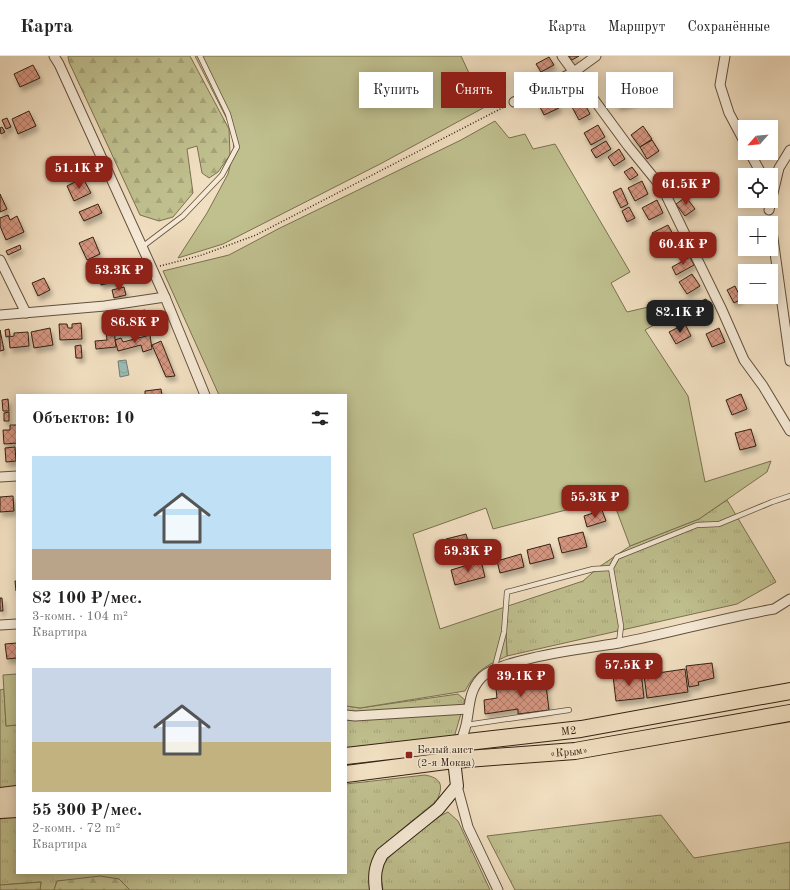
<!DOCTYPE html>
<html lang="ru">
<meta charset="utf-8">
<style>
body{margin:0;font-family:"Old Standard TT",serif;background:#f6f6f6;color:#222;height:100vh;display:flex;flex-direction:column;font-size:15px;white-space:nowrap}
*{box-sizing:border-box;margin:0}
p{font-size:13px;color:#767676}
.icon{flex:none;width:22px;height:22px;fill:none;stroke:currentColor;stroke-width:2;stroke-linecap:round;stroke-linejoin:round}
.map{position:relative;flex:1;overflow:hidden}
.drawer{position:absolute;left:16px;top:338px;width:331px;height:480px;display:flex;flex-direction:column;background:#fff;border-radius:0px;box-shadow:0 2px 10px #0003}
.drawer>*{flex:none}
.banner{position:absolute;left:359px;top:16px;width:371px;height:36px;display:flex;gap:8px}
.needle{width:26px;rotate:243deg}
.fabs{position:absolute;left:738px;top:64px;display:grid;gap:8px}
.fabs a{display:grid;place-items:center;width:40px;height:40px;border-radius:0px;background:#fff;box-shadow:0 2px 10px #0003;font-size:20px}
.price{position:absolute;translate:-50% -34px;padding:0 9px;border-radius:8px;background:#8f2418;color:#fff;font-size:13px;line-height:26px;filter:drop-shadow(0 1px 2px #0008)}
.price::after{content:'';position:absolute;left:50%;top:24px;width:12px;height:9px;margin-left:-6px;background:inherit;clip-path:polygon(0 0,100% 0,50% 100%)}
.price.active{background:#222;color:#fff}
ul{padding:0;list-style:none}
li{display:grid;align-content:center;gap:8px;height:212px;padding:0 16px}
li span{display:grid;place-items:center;height:124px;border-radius:0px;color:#555}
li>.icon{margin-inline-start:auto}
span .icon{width:72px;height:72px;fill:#fffc;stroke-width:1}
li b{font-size:17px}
h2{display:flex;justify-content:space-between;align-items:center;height:48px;padding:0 16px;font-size:17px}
.tag{padding:0 14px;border-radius:0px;background:#fff;box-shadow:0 2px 10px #0003;font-size:14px;line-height:36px}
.tag.active{background:#8f2418;color:#fff}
header{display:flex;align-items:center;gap:24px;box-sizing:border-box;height:56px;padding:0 20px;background:#fff;border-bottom:1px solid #e0e0e0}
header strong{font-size:19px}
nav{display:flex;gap:22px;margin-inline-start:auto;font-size:14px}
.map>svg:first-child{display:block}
.grass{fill:url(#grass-tufts);stroke:#797150}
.forest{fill:url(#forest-firs);stroke:#797150}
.garden{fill:#c0c08f;stroke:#797150}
.water{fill:url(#water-waves);stroke:#717e74}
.building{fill:url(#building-cross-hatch);stroke:#322211;filter:url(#shadow)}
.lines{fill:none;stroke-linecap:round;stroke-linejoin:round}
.lane-casing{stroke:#62513d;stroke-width:6}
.street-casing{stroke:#62513d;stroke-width:11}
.secondary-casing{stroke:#322211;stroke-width:14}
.highway-casing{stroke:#322211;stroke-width:18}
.path{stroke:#322211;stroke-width:1.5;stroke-dasharray:1 2;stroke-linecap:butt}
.lane{stroke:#f6ead7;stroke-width:4.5}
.street{stroke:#f6ead7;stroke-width:9}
.secondary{stroke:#f6ead7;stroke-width:12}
.highway{stroke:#f1dfc1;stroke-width:16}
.poi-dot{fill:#8f2418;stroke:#f6ead7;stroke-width:1.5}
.labels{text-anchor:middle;stroke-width:3;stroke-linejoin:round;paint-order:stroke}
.street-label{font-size:11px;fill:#322211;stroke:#f6ead7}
.poi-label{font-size:11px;fill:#322211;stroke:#f6ead7;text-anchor:start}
</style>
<header>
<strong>Карта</strong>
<nav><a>Карта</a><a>Маршрут</a><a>Сохранённые</a></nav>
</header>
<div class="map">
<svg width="790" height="834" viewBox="0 0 790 834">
<defs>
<pattern id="grass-tufts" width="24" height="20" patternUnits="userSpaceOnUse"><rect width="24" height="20" fill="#c0c08f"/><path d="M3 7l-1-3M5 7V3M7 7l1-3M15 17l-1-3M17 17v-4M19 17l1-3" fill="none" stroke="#a5a57a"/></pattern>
<pattern id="forest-firs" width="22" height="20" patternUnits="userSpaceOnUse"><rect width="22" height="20" fill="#c0c08f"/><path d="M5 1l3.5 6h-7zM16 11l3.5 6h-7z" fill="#a5a57a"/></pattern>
<pattern id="water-waves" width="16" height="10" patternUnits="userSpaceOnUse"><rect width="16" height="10" fill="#9bbcb6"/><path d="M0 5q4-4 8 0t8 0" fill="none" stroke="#86a19b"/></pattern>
<pattern id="building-cross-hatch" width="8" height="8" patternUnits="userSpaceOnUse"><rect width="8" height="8" fill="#d59580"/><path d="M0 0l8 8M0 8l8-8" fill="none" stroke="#ad7967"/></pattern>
<filter id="shadow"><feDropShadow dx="2.5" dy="4.5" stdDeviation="2" flood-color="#0004"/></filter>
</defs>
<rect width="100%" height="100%" fill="#f1dfc1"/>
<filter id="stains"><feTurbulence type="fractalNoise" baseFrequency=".005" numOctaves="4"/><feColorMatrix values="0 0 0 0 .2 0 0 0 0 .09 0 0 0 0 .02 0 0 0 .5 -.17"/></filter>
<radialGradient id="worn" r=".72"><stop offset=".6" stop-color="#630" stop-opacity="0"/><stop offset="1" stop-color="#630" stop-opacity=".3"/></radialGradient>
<g class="grass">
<path d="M727 444 776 526 737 548 507 600 505 551 583 525 599 511 630 490 699 463Z"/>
<path d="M4 633 6 670 17 669V738L0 740V634Z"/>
<path d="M458 638 465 644 455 678 444 693 346 702V650L360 652Z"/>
<path d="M425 719C441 722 444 729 437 744 420 760 380 787 372 806 368 815 370 825 371 834H130L119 823 57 825 54 834H40L41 826 0 829V763L17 761V817H346V728Z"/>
<path d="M448 756 458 765 490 834H383C382 826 379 817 383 809 391 795 426 771 440 760Z"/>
<path d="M661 759 694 802 790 786V834H515L487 780Z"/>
</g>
<g class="forest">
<path d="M68 0H190L229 73 230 99 218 116 209 122 202 117 197 90 187 93 193 137 173 161 159 165 140 159 69 6Z"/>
<path d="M100 820 119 823 130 834H54L57 825Z"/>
<path d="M41 826 40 834H0V829Z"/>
</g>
<g class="garden">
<path d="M195 0H461L485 51 382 107 223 188 178 202 207 157 228 118 234 93 232 73Z"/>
<path d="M495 65 509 82 525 78 533 93 555 88 630 216 611 227 627 256 657 249 663 264 645 274 688 340 705 426 771 405 767 416 699 463 630 490 612 442 493 473 486 452 413 478 440 573 505 551 507 600C486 610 476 614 465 635L360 652 346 650V339H219L163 215 229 199 278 173 461 84Z"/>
<path d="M17 618V669L6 670 3 619Z"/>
</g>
<path class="water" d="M126 304 129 319 120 321 118 305Z"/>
<g class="building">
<path d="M569 0H579L572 4Z"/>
<path d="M549 1 554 9 541 16 536 8Z"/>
<path d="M33 9 40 22 20 31 14 18Z"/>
<path d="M629 29 634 46 618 50 613 34Z"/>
<path d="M553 39 559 52 544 59 538 47Z"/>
<path d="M583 45 590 58 579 64 572 51Z"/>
<path d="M29 55 36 70 18 78 12 63Z"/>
<path d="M7 62 11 71 6 73 2 64Z"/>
<path d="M598 69 605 81 591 89 584 77Z"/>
<path d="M643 70 652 83 640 91 631 79Z"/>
<path d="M2 71 5 76 1 78 0 72Z"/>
<path d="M652 84 659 95 647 103 640 91Z"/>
<path d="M606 85 611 93 596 102 591 94Z"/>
<path d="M619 93 625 103 614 110 608 101Z"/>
<path d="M632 111 638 119 630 124 624 116Z"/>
<path d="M76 115 78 120 68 125 66 120Z"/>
<path d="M83 122 91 137 74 145 67 130Z"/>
<path d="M642 125 648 138 635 145 628 132Z"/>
<path d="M621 132 628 148 621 152 613 136Z"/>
<path d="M0 138 7 153 0 156Z"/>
<path d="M686 141 695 153 685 160 676 148Z"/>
<path d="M657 144 663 157 649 164 642 152Z"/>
<path d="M98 148 102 157 84 165 79 156Z"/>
<path d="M629 151 635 162 627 166 622 155Z"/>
<path d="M8 159 10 164 17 160 24 176 6 184 0 170V162Z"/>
<path d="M668 169 676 184 660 192 652 177Z"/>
<path d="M93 181 100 198 87 204 79 187Z"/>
<path d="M20 189 21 193 8 199 6 195Z"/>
<path d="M690 201 694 209 676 219 672 211Z"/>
<path d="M115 212 118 225 101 229 98 216Z"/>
<path d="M692 218 700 230 687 238 679 226Z"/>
<path d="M44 222 50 234 38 240 32 227Z"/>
<path d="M735 230 741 243 734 247 727 234Z"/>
<path d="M124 231 126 239 114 242 112 234Z"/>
<path d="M706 243 711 252 699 258 694 248Z"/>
<path d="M145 254 148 273 118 279 115 260Z"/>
<path d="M104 257H112L116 291 96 293 95 285 107 284Z"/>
<path d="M81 267 82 283 60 284 59 268H67L68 272H72V268Z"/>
<path d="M685 268 691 280 676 288 669 276Z"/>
<path d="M50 272 53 289 34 292 31 276Z"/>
<path d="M719 272 725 286 712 291 706 278Z"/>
<path d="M9 273 10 280 6 281 5 274Z"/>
<path d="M0 274 4 294 0 295Z"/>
<path d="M28 276 29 290 10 292 9 281 14 280V277Z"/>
<path d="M150 279 152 293 143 296 141 289 118 295 115 284 121 282 123 286Z"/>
<path d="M161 285 175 320 166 321 152 289Z"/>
<path d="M81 289 82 302H76L75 290Z"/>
<path d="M161 333 162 339H145V335Z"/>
<path d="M741 338 747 353 732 359 726 344Z"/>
<path d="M8 343 9 355H3L2 344Z"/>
<path d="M9 356V365H4V357Z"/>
<path d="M10 369H17V387L4 388 3 374H10Z"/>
<path d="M751 373 756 390 740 394 735 377Z"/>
<path d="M15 391 16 405 6 406 5 392Z"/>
<path d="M13 440 14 455 0 456V441Z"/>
<path d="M602 454 606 465 587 471 584 460Z"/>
<path d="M583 476 587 491 562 497 558 482Z"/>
<path d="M466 478 468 485 448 491 446 483Z"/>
<path d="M550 488 554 502 530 508 527 494Z"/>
<path d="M521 498 524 511 500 517 497 505Z"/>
<path d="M481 505 485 521 455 529 451 514Z"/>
<path d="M15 525H17V534L16 535Z"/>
<path d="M0 542H2L3 555H0Z"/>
<path d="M17 584V602L7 603 5 588 17 587Z"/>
<path d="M712 607 714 622 698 626 699 629 689 631 686 610Z"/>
<path d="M685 613 688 636 647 642 644 619Z"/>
<path d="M641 616 644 642 616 645 613 620Z"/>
<path d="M545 621 549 654 518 658V653L485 658 484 644 497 642 496 633 517 631 516 625Z"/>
</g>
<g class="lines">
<g class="lane-casing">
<g id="lane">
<path d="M142 191 183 160 222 119 237 91 228 58 200 0"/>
<path d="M619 587 621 570 611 512 617 501 697 469 719 468 772 446 790 440"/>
<path d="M494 614 504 576 507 536 593 513 611 512"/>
<path d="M466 669 569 654"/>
</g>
</g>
<g class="street-casing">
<g id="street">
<path d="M54 0 59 8 165 241 205 339"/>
<path d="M562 0 628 90 663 133 722 254 744 304 763 330 790 375"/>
<path d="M725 0 720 29 729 57 745 87"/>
<path d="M514 46 574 16 596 0"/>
<path d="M750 97 762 119"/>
<path d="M769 154 779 112 790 94"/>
<path d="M771 168 790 305"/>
<path d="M0 204 26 257"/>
<path d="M0 259 105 250 165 241"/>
<path d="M0 421 17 420"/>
<path d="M0 569 17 568"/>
<path d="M346 659 355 660 468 653"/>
<path d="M454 704C458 693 463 681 466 669 470 652 468 636 481 622 500 602 591 592 619 587 671 577 722 562 774 553L790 543"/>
<path d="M457 730 468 771 498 834"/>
</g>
</g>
<g class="secondary-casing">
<path id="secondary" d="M376 834C374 820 375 810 382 798L438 753 457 730 454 704"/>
</g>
<g class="highway-casing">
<g id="highway">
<path id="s1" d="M346 700 581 673 790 635"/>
<path id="s2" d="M346 718 454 704 575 695 790 657"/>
<path d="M0 740 17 738"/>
<path d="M0 754 17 753"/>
</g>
</g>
<path class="path" d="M160 210 202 199 256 179 506 50"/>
<use href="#lane" class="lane"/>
<use href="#street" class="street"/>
<use href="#secondary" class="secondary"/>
<use href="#highway" class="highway"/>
</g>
<rect class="poi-dot" x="405" y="695" width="8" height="8" rx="2"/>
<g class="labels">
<g class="street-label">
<text dy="4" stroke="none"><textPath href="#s1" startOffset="224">М2</textPath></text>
<text dy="4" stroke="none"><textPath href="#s2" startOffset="224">«Крым»</textPath></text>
</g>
<g class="poi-label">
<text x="417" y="697">Белый аист<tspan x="417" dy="13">(2-я Моква)</tspan></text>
</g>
</g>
<rect width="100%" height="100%" filter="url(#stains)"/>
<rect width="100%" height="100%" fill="url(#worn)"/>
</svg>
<div class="fabs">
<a><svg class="needle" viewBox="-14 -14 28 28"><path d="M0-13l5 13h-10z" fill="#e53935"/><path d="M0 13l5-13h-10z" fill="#767676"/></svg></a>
<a><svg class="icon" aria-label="locate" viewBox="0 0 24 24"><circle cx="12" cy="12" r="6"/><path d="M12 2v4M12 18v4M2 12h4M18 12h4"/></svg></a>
<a>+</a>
<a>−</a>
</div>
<b class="price" style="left:79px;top:134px">51.1K ₽</b>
<b class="price" style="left:686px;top:150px">61.5K ₽</b>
<b class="price" style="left:683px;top:210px">60.4K ₽</b>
<b class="price" style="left:119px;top:236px">53.3K ₽</b>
<b class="price active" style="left:680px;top:278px">82.1K ₽</b>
<b class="price" style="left:135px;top:288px">86.8K ₽</b>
<b class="price" style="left:595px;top:463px">55.3K ₽</b>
<b class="price" style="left:468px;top:517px">59.3K ₽</b>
<b class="price" style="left:629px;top:631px">57.5K ₽</b>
<b class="price" style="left:521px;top:642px">39.1K ₽</b>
<div class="banner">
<a class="tag">Купить</a>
<a class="tag active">Снять</a>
<a class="tag">Фильтры</a>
<a class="tag">Новое</a>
</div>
<section class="drawer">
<h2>Объектов: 10<svg class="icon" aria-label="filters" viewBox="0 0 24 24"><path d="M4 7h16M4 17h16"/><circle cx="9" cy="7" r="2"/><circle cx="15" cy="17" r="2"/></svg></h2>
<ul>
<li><span style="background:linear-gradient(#bfe0f5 75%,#b9a48a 0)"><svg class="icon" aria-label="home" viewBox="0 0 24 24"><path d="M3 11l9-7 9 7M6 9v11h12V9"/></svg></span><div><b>82 100 ₽/мес.</b><p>3-комн. · 104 m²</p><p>Квартира</p></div></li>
<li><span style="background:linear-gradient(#c9d6e8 60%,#c2b280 0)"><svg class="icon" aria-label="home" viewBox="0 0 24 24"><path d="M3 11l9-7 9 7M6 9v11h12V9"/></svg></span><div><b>55 300 ₽/мес.</b><p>2-комн. · 72 m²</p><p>Квартира</p></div></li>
</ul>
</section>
</div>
